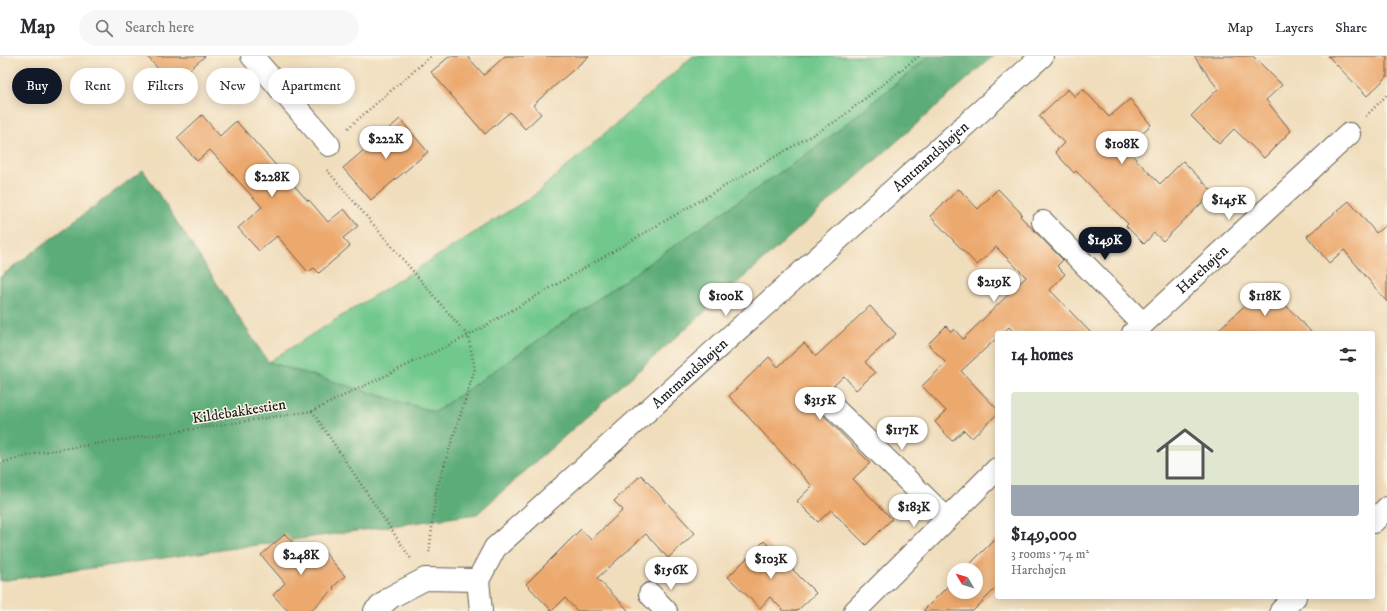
<!DOCTYPE html>
<meta charset="utf-8">
<style>
body{margin:0;font-family:"IM FELL DW Pica",serif;background:#f7f7f7;color:#2b2b33;height:100vh;display:flex;flex-direction:column;font-size:15px;white-space:nowrap}
*{box-sizing:border-box;margin:0}
p{font-size:13px;color:#7c7c81}
.icon{flex:none;width:22px;height:22px;fill:none;stroke:currentColor;stroke-width:2;stroke-linecap:round;stroke-linejoin:round}
.map{position:relative;flex:1;overflow:hidden}
.details{position:absolute;left:995px;top:275px;width:380px;height:268px;display:flex;flex-direction:column;background:#fff;border-radius:4px;box-shadow:0 2px 10px #0003}
.details>*{flex:none}
.top-card{position:absolute;left:12px;top:12px;width:380px;height:36px;display:flex;gap:8px}
.needle{width:26px;rotate:308deg}
.controls{position:absolute;left:947px;top:507px;display:grid;gap:8px}
.controls a{display:grid;place-items:center;width:36px;height:36px;border-radius:50%;background:#fff;box-shadow:0 2px 10px #0003;font-size:20px}
.price{position:absolute;translate:-50% -34px;padding:0 9px;border-radius:14px;background:#fff;color:#222;font-size:13px;line-height:26px;filter:drop-shadow(0 1px 2px #0008)}
.price::after{content:'';position:absolute;left:50%;top:24px;width:12px;height:9px;margin-left:-6px;background:inherit;clip-path:polygon(0 0,100% 0,50% 100%)}
.price.on{background:#111827;color:#fff}
ul{padding:0;list-style:none}
li{display:grid;align-content:center;gap:8px;height:212px;padding:0 16px}
li span{display:grid;place-items:center;height:124px;border-radius:4px;color:#555}
li>.icon{margin-inline-start:auto}
span .icon{width:72px;height:72px;fill:#fffc;stroke-width:1}
li b{font-size:17px}
h2{display:flex;justify-content:space-between;align-items:center;height:48px;padding:0 16px;font-size:17px}
.pill{padding:0 14px;border-radius:18px;background:#fff;box-shadow:0 2px 10px #0003;font-size:14px;line-height:36px}
.pill.on{background:#111827;color:#fff}
header{display:flex;align-items:center;gap:24px;box-sizing:border-box;height:56px;padding:0 20px;background:#fff;border-bottom:1px solid #e1e1e2}
header strong{font-size:19px}
nav{display:flex;gap:22px;margin-inline-start:auto;font-size:14px}
.search{width:280px;height:36px;background:#f7f7f7;display:flex;align-items:center;gap:10px;box-sizing:border-box;padding:0 14px;border-radius:22px;color:#7c7c81;font-size:15px}
.map>svg:first-child{display:block}
.green{fill:#71c88d;stroke:#467254}
.forest{fill:#5cac78;stroke:#3c644a}
.building{fill:#eca96e}
.lines{fill:none;stroke-linecap:round;stroke-linejoin:round}
.minor-casing{stroke:#666054;stroke-width:24}
.path{stroke:#666054;stroke-width:2.5;stroke-dasharray:1 3;stroke-linecap:butt}
.minor{stroke:#fff;stroke-width:22}
.labels{text-anchor:middle;stroke-width:3;stroke-linejoin:round;paint-order:stroke}
.street-label{font-size:15px;fill:#1c1c1c;stroke:#fcf5e5}
</style>
<header>
<strong>Map</strong>
<div class="search"><svg class="icon" aria-label="search" viewBox="0 0 24 24"><circle cx="10" cy="10" r="6"/><path d="M15 15l6 6"/></svg>Search here</div>
<nav><a>Map</a><a>Layers</a><a>Share</a></nav>
</header>
<div class="map">
<svg width="1387" height="555" viewBox="0 0 1387 555">
<rect width="100%" height="100%" fill="#fcf5e5"/>
<filter id="ink" filterUnits="userSpaceOnUse"><feTurbulence type="fractalNoise" baseFrequency=".025" numOctaves="2"/><feDisplacementMap in="SourceGraphic" scale="8" xChannelSelector="R" yChannelSelector="G"/><feConvolveMatrix kernelMatrix="1 2 1 2 8 2 1 2 1" color-interpolation-filters="sRGB"/></filter>
<filter id="wash" filterUnits="userSpaceOnUse"><feTurbulence type="fractalNoise" baseFrequency=".012" numOctaves="4" result="noise"/><feDisplacementMap in="SourceGraphic" scale="16" xChannelSelector="R" yChannelSelector="G"/><feGaussianBlur stdDeviation="0.9" result="paint"/><feColorMatrix in="noise" values="0 0 0 0 0 0 0 0 0 0 0 0 0 0 0 0 0 1.4 0 .05"/><feComposite in="paint" operator="in"/></filter>
<g filter="url(#wash)">
<rect width="100%" height="100%" fill="#f0ddbc"/>
<path class="green" d="M693 0H930L821 88 435 356 268 306 533 140Z"/>
<path class="forest" d="M930 0H993L477 458 0 525V221L143 114 268 306 435 356 821 88Z"/>
<g id="blocks">
<g class="building">
<path d="M147 0H205L188 15 189 26 177 24 171 28Z"/>
<path d="M450 0H467L484 19 505 0H589L533 49 541 58 525 73 510 56 485 78 431 16Z"/>
<path d="M1194 0H1253L1282 29 1266 44 1291 75 1264 102 1234 73 1219 88 1191 60 1218 33Z"/>
<path d="M1328 0H1387V21L1367 40Z"/>
<path d="M1068 33 1075 41 1083 33 1109 61 1130 43 1151 69 1125 92 1160 128 1183 105 1213 136 1163 185 1154 177 1144 188 1126 170 1128 168 1076 115 1074 117 1055 96 1064 87 1039 60Z"/>
<path d="M202 59 220 80 236 65 308 145 309 144 328 166 344 153 358 170 343 182 350 190 319 217 314 212 308 216 277 180 259 195 238 172 262 151 210 94 197 105 177 82Z"/>
<path d="M400 63 428 96 371 144 343 112Z"/>
<path d="M959 133 978 153 998 133 1022 158 1020 160 1063 204 1057 210 1065 218 1050 234 1091 277H1014L1009 271 1003 277H997V282L961 315 997 353V358L972 382 964 374 952 385 935 366 946 355 922 330 946 307 928 288 946 270 951 276 954 273 963 283 1026 221 996 191 977 209 930 160Z"/>
<path d="M1349 145 1376 177 1387 168V246L1344 194 1329 207 1307 180Z"/>
<path d="M1267 229 1312 277H1215Z"/>
<path d="M870 250 896 278 865 306 875 317 856 334 844 320 813 349 870 407 853 423 892 463 866 489 831 454 818 466 797 445 812 430 729 340 769 301 778 311 804 287 816 300Z"/>
<path d="M641 419 695 477 668 502 646 478 597 522 629 555H577L565 542 552 555 526 528 581 473 591 484 623 454 614 445Z"/>
<path d="M285 478 312 508 325 497 345 520 333 531 334 533 310 555H288L273 539 285 527 261 499Z"/>
<path d="M997 481V531L973 555H923L954 524V536H976V514H964Z"/>
<path d="M764 485 816 537 797 555H784L770 541 760 552 728 521Z"/>
</g>
</g>
</g>
<g filter="url(#ink)">
<use href="#blocks" fill-opacity="0" stroke="#666054" stroke-width="1"/>
<g class="lines">
<g class="minor-casing">
<g id="minor">
<path d="M252 0 329 89"/>
<path d="M1043 166 1143 268"/>
<path id="s1" d="M1133 277 1349 78"/>
<path d="M834 352 947 463"/>
<path d="M1373 466 1387 452"/>
<path d="M650 538 666 555"/>
<path d="M375 555 391 541 425 523 478 524"/>
<path id="s2" d="M481 555 478 524 495 492 1042 0"/>
<path d="M855 555 997 413"/>
<path d="M1281 555 1295 541"/>
</g>
</g>
<g class="path">
<path d="M1366 60 1387 39"/>
<path d="M348 72 431 0"/>
<path d="M327 114 468 280 475 313 436 435 429 498"/>
<path d="M312 355 411 503"/>
<path d="M0 407 43 396 312 355 468 280 838 64 919 0"/>
</g>
<use href="#minor" class="minor"/>
</g>
</g>
<g class="labels">
<g class="street-label">
<text dy="5" stroke="none"><textPath href="#s2" startOffset="653">Amtmandshøjen</textPath></text>
<text dy="5" stroke="none"><textPath href="#s1" startOffset="94">Harehøjen</textPath></text>
<text dy="5" stroke="none"><textPath href="#s2" startOffset="329">Amtmandshøjen</textPath></text>
<text transform="translate(239 355) rotate(-9)" y="5">Kildebakkestien</text>
</g>
</g>
</svg>
<div class="controls">
<a><svg class="needle" viewBox="-14 -14 28 28"><path d="M0-13l5 13h-10z" fill="#e53935"/><path d="M0 13l5-13h-10z" fill="#7c7c81"/></svg></a>
</div>
<b class="price" style="left:386px;top:104px">$222K</b>
<b class="price" style="left:1122px;top:109px">$108K</b>
<b class="price" style="left:272px;top:142px">$228K</b>
<b class="price" style="left:1229px;top:165px">$145K</b>
<b class="price on" style="left:1105px;top:205px">$149K</b>
<b class="price" style="left:994px;top:247px">$219K</b>
<b class="price" style="left:726px;top:261px">$100K</b>
<b class="price" style="left:1265px;top:261px">$118K</b>
<b class="price" style="left:820px;top:365px">$315K</b>
<b class="price" style="left:902px;top:395px">$117K</b>
<b class="price" style="left:914px;top:472px">$183K</b>
<b class="price" style="left:301px;top:520px">$248K</b>
<b class="price" style="left:771px;top:524px">$103K</b>
<b class="price" style="left:671px;top:535px">$156K</b>
<div class="top-card">
<a class="pill on">Buy</a>
<a class="pill">Rent</a>
<a class="pill">Filters</a>
<a class="pill">New</a>
<a class="pill">Apartment</a>
</div>
<section class="details">
<h2>14 homes<svg class="icon" aria-label="filters" viewBox="0 0 24 24"><path d="M4 7h16M4 17h16"/><circle cx="9" cy="7" r="2"/><circle cx="15" cy="17" r="2"/></svg></h2>
<ul>
<li><span style="background:linear-gradient(#dfe7d0 75%,#9aa5b1 0)"><svg class="icon" aria-label="home" viewBox="0 0 24 24"><path d="M3 11l9-7 9 7M6 9v11h12V9"/></svg></span><div><b>$149,000</b><p>3 rooms · 74 m²</p><p>Harehøjen</p></div></li>
</ul>
</section>
</div>
